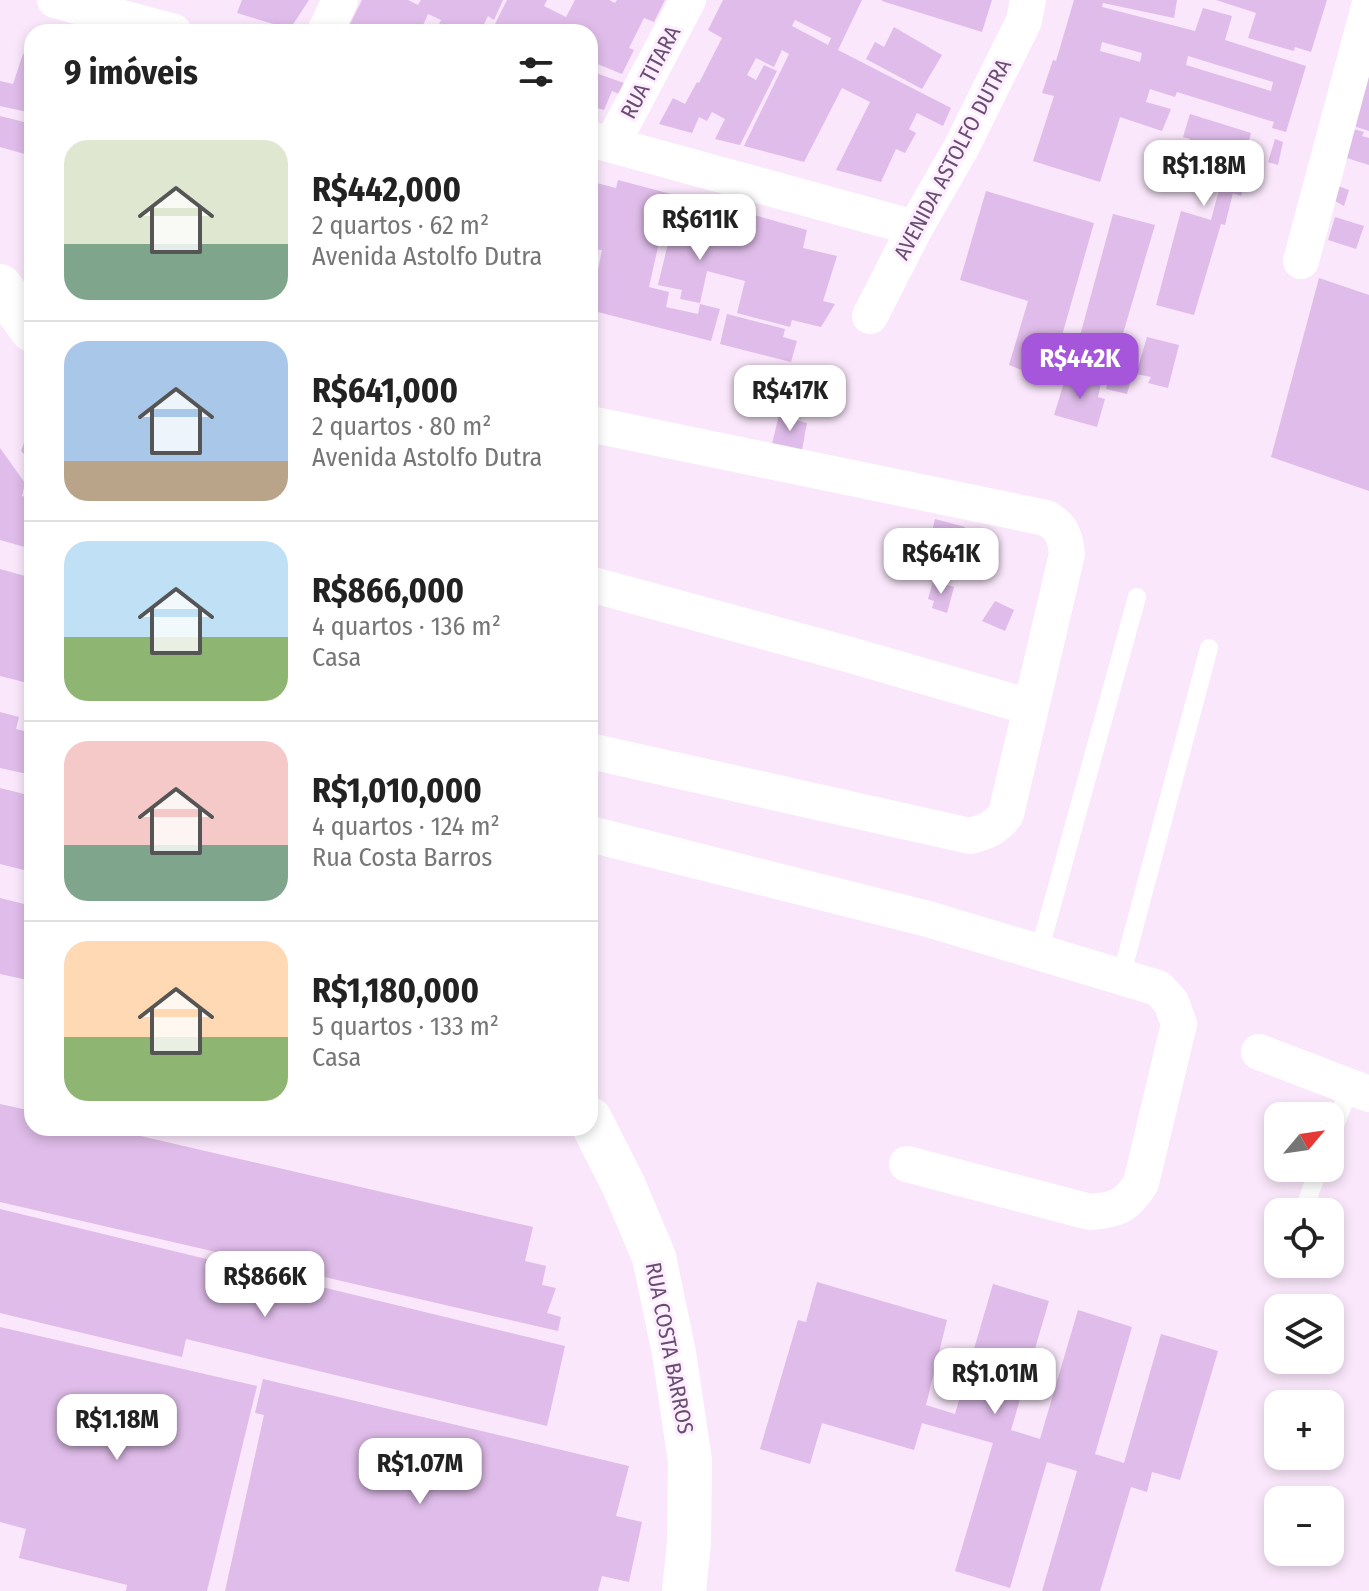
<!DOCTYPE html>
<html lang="pt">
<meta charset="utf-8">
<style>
body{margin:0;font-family:"Fira Sans Condensed",sans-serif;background:#f2f2f2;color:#222;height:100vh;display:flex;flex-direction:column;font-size:30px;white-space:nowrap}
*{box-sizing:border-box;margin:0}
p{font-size:26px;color:#767676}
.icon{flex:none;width:44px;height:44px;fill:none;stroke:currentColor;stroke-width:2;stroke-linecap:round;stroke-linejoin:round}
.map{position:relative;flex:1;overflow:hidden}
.details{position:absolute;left:24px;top:24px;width:574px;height:1112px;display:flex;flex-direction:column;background:#fff;border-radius:24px;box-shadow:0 4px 12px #0003}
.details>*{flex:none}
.needle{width:52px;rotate:61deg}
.controls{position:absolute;left:1264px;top:1102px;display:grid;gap:16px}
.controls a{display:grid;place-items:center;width:80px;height:80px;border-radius:16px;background:#fff;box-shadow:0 4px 12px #0003;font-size:40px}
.price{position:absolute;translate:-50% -68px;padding:0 18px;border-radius:16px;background:#fff;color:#222;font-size:26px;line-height:52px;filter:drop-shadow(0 2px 4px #0008)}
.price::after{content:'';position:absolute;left:50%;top:48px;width:24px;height:18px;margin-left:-12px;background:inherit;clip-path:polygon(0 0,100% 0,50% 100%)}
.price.selected{background:#a556db;color:#fff}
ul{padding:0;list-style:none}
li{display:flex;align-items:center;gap:24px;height:200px;padding:0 40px}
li+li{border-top:2px solid #e0e0e0}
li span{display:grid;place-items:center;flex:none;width:224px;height:160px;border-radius:24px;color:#555}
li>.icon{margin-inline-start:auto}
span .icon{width:96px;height:96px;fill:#fffc;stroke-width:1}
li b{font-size:34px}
h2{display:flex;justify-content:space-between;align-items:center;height:96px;padding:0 40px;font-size:34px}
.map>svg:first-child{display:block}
.building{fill:#dfbce9;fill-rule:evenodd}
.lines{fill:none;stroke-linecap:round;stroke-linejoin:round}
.lane{stroke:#fff;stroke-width:18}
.street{stroke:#fff;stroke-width:36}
.secondary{stroke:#fff;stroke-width:44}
.labels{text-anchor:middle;stroke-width:6;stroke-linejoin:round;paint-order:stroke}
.street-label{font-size:22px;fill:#684d72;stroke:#fdedfe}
</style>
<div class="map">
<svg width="1369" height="1591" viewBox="0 0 1369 1591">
<rect width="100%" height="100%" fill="#fae7fb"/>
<g class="building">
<path d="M242 0H309L290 29 237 13Z"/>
<path d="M362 0H408L418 5 421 0H503L494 20 488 16 480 32H435L441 20 428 14 420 32H346Z"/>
<path d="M507 0H547L544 6 566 17 575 0H609L615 3 617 0H665L654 22 644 18 629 48 634 50 622 74 590 61V32H491Z"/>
<path d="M723 0H862L838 50 951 108 943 126 917 113 909 129 916 133 905 153 896 149 881 182 836 170 870 102 842 88 804 162 744 146 789 54 782 50 774 67 756 58 747 75 756 80 764 65 777 71 740 145 715 139 725 119 712 112 707 121 699 117 692 133 659 124 673 98 685 104 697 82 699 83 722 38 708 30ZM795 20 831 38 828 45 792 26Z"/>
<path d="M992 0 982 32 882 1V0Z"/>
<path d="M1074 0H1177L1174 18 1103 3 1102 7 1195 31 1203 8 1232 16 1225 40 1306 66 1286 132 1272 128 1274 122 1177 92 1175 97 1150 89 1146 102 1171 109 1162 131 1120 117 1100 182 1033 161 1054 96 1042 93 1053 60 1056 61ZM1102 42 1142 53 1140 62 1100 51ZM1188 56 1273 82 1271 91 1186 65Z"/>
<path d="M1216 0H1327L1311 52 1295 47 1294 51 1248 38 1256 13Z"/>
<path d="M894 27 942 55 922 89 866 59 875 42 884 47Z"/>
<path d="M32 51V113L0 106V81L13 84 23 54Z"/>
<path d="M590 71 624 83 619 94 612 91 604 110 590 106Z"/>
<path d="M1369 72V131L1344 123Z"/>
<path d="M1190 114 1251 133 1245 156 1253 158 1241 196 1233 193 1225 225 1221 224 1194 315 1156 305 1181 211 1211 220 1219 190 1178 179 1190 139 1183 137Z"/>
<path d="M0 116 32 124 25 154 0 147Z"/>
<path d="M1344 126 1364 132 1362 136 1369 138V165L1334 154Z"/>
<path d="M1275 139 1283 142 1278 165 1268 162Z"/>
<path d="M590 172 594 173 593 182 616 188 618 180 686 198 681 219 718 227 723 206 807 230 803 248 837 256 823 301 835 304 821 327 792 320 790 327 737 313 745 281 707 271 700 303 680 299 682 290 658 285 671 231 662 229 649 287 669 292 666 307 698 314 700 304 720 309 711 341 590 310 602 250 593 249 590 259Z"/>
<path d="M1327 182 1349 190 1344 206 1335 201Z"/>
<path d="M986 191 1094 223 1053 367 1026 359 1022 370 1009 365 1028 301 960 280Z"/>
<path d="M1113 214 1155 225 1114 364 1134 369 1127 394 1106 389 1109 380 1071 369Z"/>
<path d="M1335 217 1364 226 1356 249 1328 240Z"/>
<path d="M1319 278 1369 295V491L1271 457Z"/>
<path d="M727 314 785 329 783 337 797 341 791 362 720 344Z"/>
<path d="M1147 337 1179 345 1168 388 1148 383 1151 377 1136 374Z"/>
<path d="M1067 373 1101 383 1098 397 1105 399 1097 427 1054 415Z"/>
<path d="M779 415 807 423 802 450 772 444Z"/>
<path d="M26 437 32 439V462L21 451Z"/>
<path d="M0 448 25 483 22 496 32 498V549L0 540Z"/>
<path d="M935 519 965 527 954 568 925 560Z"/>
<path d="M0 569 32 578V684L0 676Z"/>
<path d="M933 581 954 587 947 613 932 608 934 601 928 599Z"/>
<path d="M995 601 1014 610 1005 631 982 621Z"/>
<path d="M0 712 19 717 16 729 32 733V775L0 768Z"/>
<path d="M0 788 32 796V872L0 864Z"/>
<path d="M0 898 32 906V981L0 974Z"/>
<path d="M0 1104 32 1111V1128H106L533 1227 525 1261 546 1266 542 1285 556 1288 547 1313 561 1317 558 1331 0 1202Z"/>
<path d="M0 1209 565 1346 547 1426 186 1339 182 1357 0 1313Z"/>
<path d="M817 1282 947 1320 926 1405 955 1414 993 1284 1049 1301 1011 1430 1040 1439 1078 1310 1132 1327 1095 1454 1124 1463 1161 1334 1218 1351 1180 1480 1152 1472 1147 1492 1131 1487 1100 1591H1042L1077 1471 1047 1462 1010 1588 955 1571 993 1443 922 1423 914 1450 822 1423 810 1464 760 1449 798 1320 806 1322Z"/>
<path d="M0 1327 257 1386 207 1591H126L127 1585 19 1558 26 1529 0 1522Z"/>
<path d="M263 1379 629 1466 616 1516 642 1522 629 1582 602 1576 598 1591H225L264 1415 255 1413Z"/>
</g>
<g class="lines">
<g class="lane">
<path d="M1039 952 1137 597"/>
<path d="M1121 977 1209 648"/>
<path d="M1330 1139 1350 1086"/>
<path d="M1303 1212 1319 1168"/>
</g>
<g class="street">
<path d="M55 0 174 32"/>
<path d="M325 32 340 0"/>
<path d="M590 139 915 228"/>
<path d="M612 144 688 0"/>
<path d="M1301 261 1369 7"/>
<path d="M870 316 915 228 961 148 1024 21 1028 0"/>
<path d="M590 424 1046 518C1062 527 1065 536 1067 554L1006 814C996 828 986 832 970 836L590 751"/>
<path d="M590 584 847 654 1030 707"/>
<path d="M590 834 928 919 1158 988 1171 1002 1179 1024 1141 1183C1127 1206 1117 1210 1090 1212L907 1164"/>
<path d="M1259 1052 1369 1094"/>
</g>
<g class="secondary">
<path d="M0 286 32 330"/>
<path d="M590 1119 624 1186 654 1257 674 1353 690 1461 689 1543 684 1591"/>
</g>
</g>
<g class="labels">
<g class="street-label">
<text transform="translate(650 72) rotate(-62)" y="8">RUA TITARA</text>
<text transform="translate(952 159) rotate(-62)" y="8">AVENIDA ASTOLFO DUTRA</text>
<text transform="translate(670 1348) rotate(79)" y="8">RUA COSTA BARROS</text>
</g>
</g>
</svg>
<div class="controls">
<a><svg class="needle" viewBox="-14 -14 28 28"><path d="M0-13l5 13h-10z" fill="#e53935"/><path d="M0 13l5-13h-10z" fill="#767676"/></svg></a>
<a><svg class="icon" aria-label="locate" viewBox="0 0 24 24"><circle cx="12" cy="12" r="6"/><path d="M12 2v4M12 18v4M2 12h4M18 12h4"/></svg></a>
<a><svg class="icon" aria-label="layers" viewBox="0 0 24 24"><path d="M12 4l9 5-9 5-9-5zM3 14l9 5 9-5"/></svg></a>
<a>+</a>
<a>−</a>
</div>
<b class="price" style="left:1204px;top:208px">R$1.18M</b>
<b class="price" style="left:700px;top:262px">R$611K</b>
<b class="price selected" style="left:1080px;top:401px">R$442K</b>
<b class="price" style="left:790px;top:433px">R$417K</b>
<b class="price" style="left:941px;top:596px">R$641K</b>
<b class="price" style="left:265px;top:1319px">R$866K</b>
<b class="price" style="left:995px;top:1416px">R$1.01M</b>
<b class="price" style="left:117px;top:1462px">R$1.18M</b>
<b class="price" style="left:420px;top:1506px">R$1.07M</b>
<section class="details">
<h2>9 imóveis<svg class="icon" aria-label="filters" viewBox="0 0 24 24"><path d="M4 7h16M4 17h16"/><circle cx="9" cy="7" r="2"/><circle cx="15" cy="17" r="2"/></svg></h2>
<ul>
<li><span style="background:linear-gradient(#dfe7d0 65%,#7fa58c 0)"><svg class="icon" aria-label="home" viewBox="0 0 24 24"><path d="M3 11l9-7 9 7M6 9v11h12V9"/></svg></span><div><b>R$442,000</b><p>2 quartos · 62 m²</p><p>Avenida Astolfo Dutra</p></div></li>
<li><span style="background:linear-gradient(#a9c7e8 75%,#b9a48a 0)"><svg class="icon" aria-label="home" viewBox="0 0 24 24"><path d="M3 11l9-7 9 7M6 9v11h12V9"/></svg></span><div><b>R$641,000</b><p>2 quartos · 80 m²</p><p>Avenida Astolfo Dutra</p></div></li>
<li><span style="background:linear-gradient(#bfe0f5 60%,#8fb573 0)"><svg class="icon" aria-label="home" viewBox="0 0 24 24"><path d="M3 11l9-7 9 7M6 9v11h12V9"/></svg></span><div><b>R$866,000</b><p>4 quartos · 136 m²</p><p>Casa</p></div></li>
<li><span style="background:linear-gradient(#f6c9c9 65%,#7fa58c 0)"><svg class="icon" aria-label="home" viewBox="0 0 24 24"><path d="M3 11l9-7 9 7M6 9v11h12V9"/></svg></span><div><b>R$1,010,000</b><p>4 quartos · 124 m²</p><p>Rua Costa Barros</p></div></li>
<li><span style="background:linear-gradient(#ffd9b3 60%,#8fb573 0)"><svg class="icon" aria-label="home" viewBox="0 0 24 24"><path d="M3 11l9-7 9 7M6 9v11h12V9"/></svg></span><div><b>R$1,180,000</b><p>5 quartos · 133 m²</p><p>Casa</p></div></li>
</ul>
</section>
</div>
